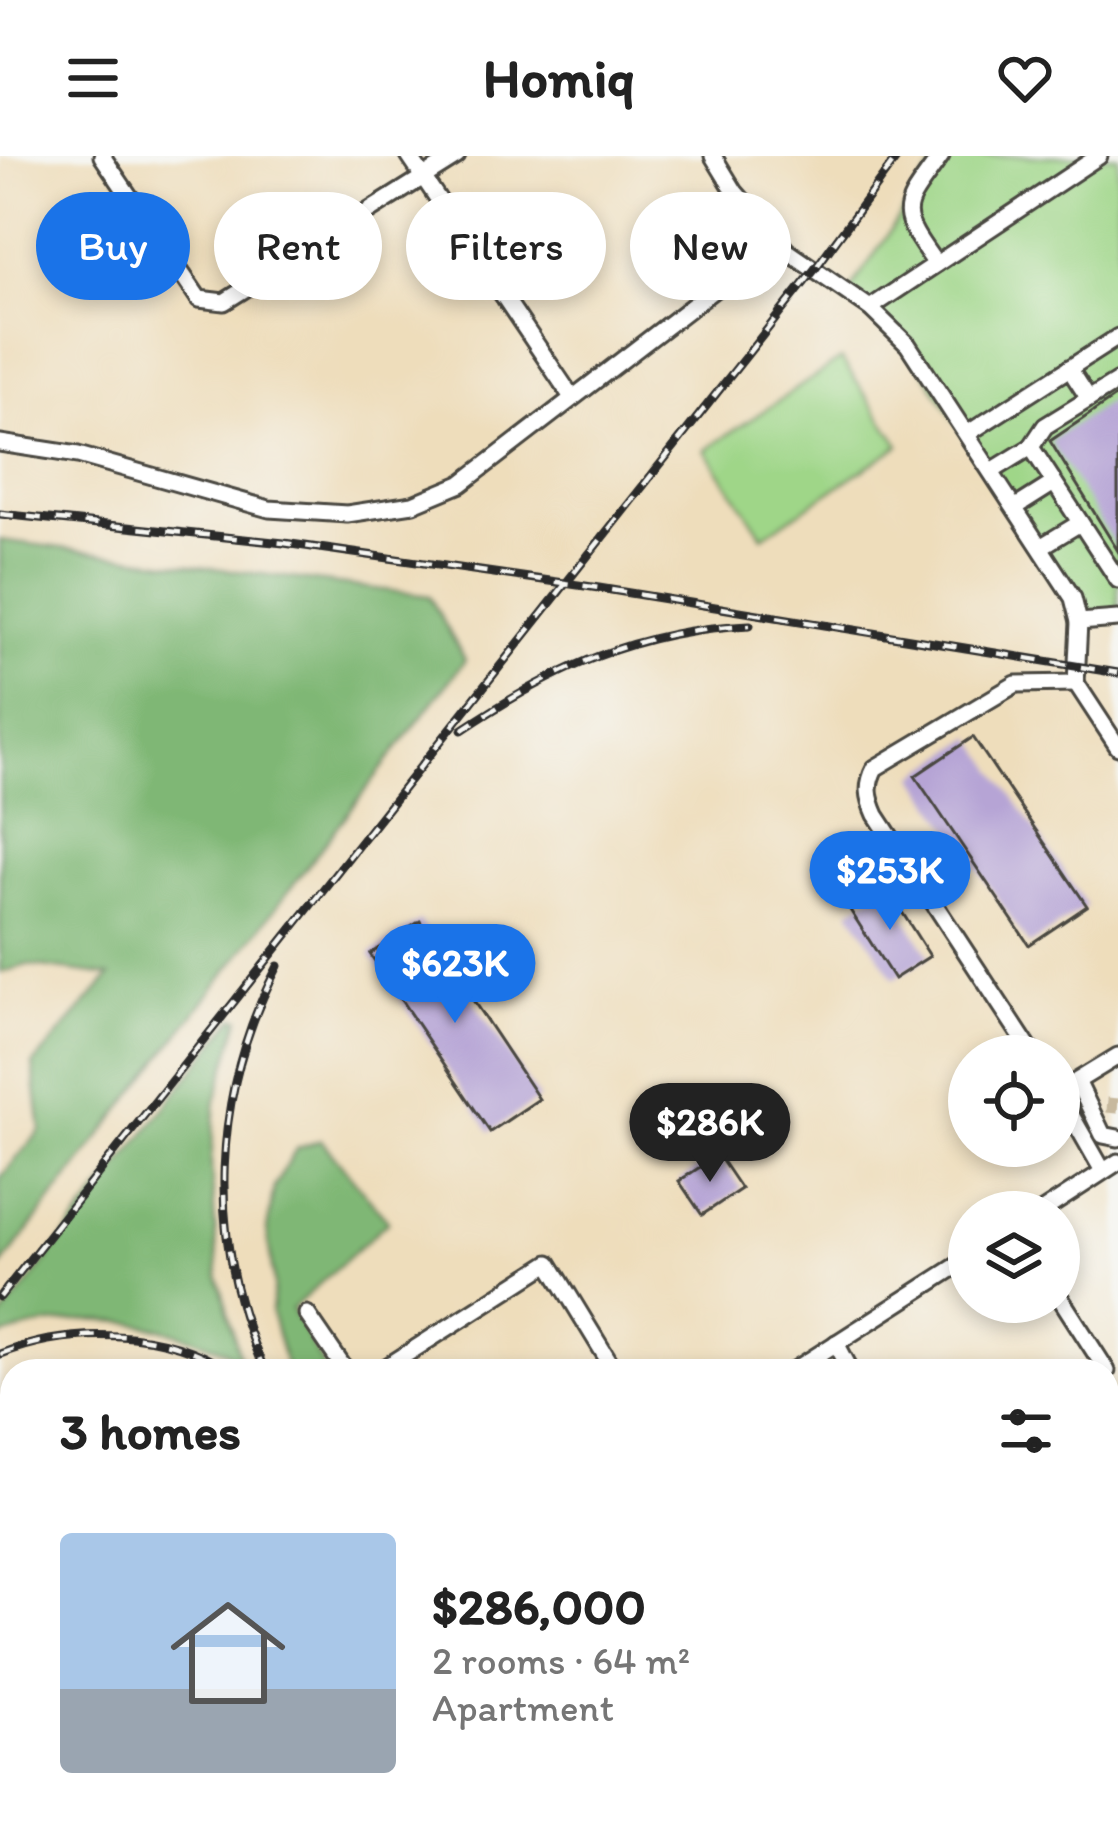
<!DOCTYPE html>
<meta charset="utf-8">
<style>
body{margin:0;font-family:Itim,sans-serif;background:#f6f6f6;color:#222;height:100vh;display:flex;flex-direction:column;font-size:45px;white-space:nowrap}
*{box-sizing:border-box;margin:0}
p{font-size:39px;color:#767676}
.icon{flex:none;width:66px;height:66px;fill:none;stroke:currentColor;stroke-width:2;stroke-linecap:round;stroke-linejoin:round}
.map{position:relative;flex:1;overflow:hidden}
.side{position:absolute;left:0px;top:1203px;width:1119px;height:468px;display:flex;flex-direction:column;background:#fff;border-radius:36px 36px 0 0;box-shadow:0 6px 18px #0003}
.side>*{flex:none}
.guide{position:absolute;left:36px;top:36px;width:1047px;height:108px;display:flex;gap:24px}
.tools{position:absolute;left:948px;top:879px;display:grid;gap:24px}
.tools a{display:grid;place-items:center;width:132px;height:132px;border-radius:50%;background:#fff;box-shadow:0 6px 18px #0003;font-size:60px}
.price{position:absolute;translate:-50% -102px;padding:0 27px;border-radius:42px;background:#1a73e8;color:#fff;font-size:39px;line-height:78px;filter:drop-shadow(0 3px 6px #0008)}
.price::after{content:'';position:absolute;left:50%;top:72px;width:36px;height:27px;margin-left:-18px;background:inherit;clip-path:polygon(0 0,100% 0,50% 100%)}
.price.current{background:#222;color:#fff}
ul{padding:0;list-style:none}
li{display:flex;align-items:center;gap:36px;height:300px;padding:0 60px}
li+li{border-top:3px solid #e0e0e0}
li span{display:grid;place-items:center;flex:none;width:336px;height:240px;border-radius:12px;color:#555}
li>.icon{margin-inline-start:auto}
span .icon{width:144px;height:144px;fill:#fffc;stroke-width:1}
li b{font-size:51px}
h2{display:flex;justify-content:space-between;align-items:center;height:144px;padding:0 60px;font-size:51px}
.pill{padding:0 42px;border-radius:54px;background:#fff;box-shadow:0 6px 18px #0003;font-size:42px;line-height:108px}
.pill.current{background:#1a73e8;color:#fff}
header{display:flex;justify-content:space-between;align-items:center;height:156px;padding:0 60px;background:#fff;font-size:54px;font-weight:700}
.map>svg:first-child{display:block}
.green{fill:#9fd688;stroke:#65805a;stroke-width:3}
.forest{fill:#7fb774;stroke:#557150;stroke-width:3}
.building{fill:#b6a4d5}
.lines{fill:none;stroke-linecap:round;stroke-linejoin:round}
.minor-tunnel{stroke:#c7b99e;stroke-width:15;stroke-dasharray:15 8;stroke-linecap:butt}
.minor-casing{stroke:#484641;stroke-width:21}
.minor{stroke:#fff;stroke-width:15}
.rail-casing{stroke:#2b2b2b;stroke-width:9}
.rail{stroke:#f6f6f2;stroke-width:4.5;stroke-dasharray:14;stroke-linecap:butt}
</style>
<header><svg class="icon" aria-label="menu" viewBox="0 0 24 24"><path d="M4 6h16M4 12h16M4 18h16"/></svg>Homiq<svg class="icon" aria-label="heart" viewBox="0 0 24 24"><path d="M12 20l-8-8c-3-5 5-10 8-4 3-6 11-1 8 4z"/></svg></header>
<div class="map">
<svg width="1118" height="1671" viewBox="0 0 1118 1671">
<rect width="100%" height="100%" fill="#f6f6f2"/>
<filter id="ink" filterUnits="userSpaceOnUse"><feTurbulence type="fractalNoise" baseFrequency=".00833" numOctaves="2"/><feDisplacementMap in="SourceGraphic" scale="24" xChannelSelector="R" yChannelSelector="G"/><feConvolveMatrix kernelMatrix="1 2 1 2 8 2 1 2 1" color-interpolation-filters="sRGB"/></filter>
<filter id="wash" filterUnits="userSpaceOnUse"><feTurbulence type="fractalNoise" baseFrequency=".004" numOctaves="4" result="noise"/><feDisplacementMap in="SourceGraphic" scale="48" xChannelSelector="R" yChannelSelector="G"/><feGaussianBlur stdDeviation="2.7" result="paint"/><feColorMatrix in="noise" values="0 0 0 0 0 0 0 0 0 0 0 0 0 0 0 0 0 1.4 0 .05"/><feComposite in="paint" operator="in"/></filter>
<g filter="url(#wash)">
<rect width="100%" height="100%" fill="#edb"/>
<g class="green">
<path d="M940 0H1118V463L1079 466 908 189 849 137Z"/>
<path d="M841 203 900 289 763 380 705 294Z"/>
</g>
<g class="forest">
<path d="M0 384 429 440 465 504 0 1112V1022L41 974 33 909 110 820 27 809 0 817Z"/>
<path d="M235 861 240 862 216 945 211 1006 218 1119 241 1206C223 1191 205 1186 183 1179 119 1159 63 1160 0 1181V1164Z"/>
<path d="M321 984 388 1065 292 1153 326 1215H287L271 1156 274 1129 267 1074 274 1031 296 993Z"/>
</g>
<g id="blocks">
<g class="building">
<path d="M1118 239V395L1050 285Z"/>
<path d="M973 581 1087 750 1029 789 915 620Z"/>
<path d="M886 731 930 800 894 823 850 754Z"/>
<path d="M420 765 539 943 490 976 370 798Z"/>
<path d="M718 999 741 1033 702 1059 679 1025Z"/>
</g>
</g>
</g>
<g filter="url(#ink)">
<use href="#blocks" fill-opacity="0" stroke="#484641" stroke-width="3"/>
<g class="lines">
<path class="minor-tunnel" d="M1107 949 1118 950"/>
<g class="minor-casing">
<g id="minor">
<path d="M102 0 199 143 224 146 457 0"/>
<path d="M409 0 571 240"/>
<path d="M713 0 735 36 787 95 870 152 908 189 1073 442 1079 466 1076 527"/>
<path d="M936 108C895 51 902 55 941 0"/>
<path d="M870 152 1099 0"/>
<path d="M1069 212 1089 243"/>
<path d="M967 278 1118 181"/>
<path d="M0 287 78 299 269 353 347 358 413 348 461 328 777 85"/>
<path d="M1031 291 1045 270 1118 225"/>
<path d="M992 315 1031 291 1118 424"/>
<path d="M1016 351 1054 327"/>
<path d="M1042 390 1080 367"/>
<path d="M1079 466 1118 463"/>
<path d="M1076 527 1118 591"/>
<path d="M1034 900 876 659C868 641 866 629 875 612L1016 528 1076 527"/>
<path d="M1118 900 1077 925 1103 979 1118 982"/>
<path d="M1059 938 1103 1015"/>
<path d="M1041 1056 1118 1006"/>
<path d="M1059 1140 1107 1215"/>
<path d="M307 1158 346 1215"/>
<path d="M836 1187 851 1215"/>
<path d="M380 1215 549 1107 615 1215"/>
<path d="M793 1215 969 1102"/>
<path d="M0 1458 12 1451"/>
<path d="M1107 1617 1118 1609"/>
<path d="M689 1659 697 1671"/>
<path d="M923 1659 931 1671"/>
<path d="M94 1671 111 1659"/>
<path d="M1025 1671 1043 1659"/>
</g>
</g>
<use href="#minor" class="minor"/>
<g class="rail-casing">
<g id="rail">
<path d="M0 358 284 387 599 432 1118 517"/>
<path d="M462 574C555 512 636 474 750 469"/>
<path d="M0 1141 815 113 898 0"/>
<path d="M0 1198C68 1171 166 1171 228 1215"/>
<path d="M265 1215C205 1085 212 935 278 810"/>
<path d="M545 1659 553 1671"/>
</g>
</g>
<use href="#rail" class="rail"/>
</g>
</g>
</svg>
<div class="tools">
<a><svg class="icon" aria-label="locate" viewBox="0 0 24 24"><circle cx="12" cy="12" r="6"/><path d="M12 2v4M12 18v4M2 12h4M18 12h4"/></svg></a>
<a><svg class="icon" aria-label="layers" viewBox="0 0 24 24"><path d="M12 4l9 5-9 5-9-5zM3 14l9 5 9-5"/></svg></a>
</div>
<b class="price" style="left:890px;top:777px">$253K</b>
<b class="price" style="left:455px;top:870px">$623K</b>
<b class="price current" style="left:710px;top:1029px">$286K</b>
<div class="guide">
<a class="pill current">Buy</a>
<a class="pill">Rent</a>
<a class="pill">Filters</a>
<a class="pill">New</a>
</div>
<section class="side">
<h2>3 homes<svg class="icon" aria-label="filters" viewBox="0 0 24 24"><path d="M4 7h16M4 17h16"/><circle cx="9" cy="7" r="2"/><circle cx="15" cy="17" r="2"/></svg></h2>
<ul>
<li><span style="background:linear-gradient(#a9c7e8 65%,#9aa5b1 0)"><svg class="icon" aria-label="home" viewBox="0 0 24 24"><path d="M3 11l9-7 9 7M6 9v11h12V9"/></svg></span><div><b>$286,000</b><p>2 rooms · 64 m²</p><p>Apartment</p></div></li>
</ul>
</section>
</div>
